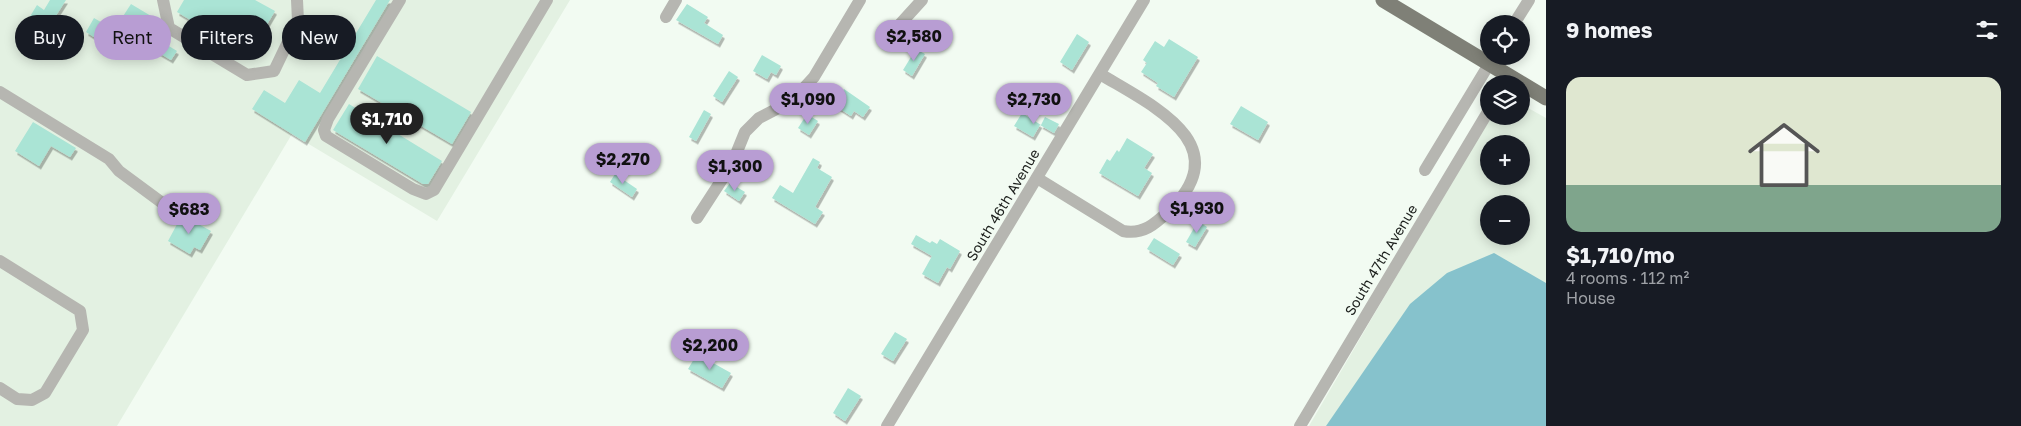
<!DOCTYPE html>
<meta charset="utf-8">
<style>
body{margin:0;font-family:"Golos Text",sans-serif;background:#242831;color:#f1f3f6;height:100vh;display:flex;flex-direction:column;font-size:19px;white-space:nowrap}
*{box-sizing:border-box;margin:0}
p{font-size:16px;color:#9ea1a6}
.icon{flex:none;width:28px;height:28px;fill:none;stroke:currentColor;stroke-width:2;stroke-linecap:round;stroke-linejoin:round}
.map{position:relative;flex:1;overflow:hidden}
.sheet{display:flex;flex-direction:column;background:#171b24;width:475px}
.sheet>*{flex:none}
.hud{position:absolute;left:15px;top:15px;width:475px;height:45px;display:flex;gap:10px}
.controls{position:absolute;left:1480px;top:15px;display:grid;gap:10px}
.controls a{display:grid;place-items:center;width:50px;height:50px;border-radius:50%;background:#171b24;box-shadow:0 2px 12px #0003;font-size:25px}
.price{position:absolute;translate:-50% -42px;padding:0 11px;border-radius:18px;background:#b89dd3;color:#111;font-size:16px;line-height:32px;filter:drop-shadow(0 1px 2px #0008)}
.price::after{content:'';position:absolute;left:50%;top:30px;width:15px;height:11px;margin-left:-8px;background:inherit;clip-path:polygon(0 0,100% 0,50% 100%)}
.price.active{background:#222;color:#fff}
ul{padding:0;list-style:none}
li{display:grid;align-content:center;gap:10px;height:265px;padding:0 20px}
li+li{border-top:1px solid #363941}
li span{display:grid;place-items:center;height:155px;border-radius:15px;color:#555}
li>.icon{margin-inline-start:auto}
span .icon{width:90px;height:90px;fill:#fffc;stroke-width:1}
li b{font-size:21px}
h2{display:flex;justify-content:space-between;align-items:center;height:60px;padding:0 20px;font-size:21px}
.pill{padding:0 18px;border-radius:22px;background:#171b24;box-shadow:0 2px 12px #0003;font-size:18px;line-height:45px}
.pill.active{background:#b89dd3;color:#111}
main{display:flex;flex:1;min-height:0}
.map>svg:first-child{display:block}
.built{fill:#e3f1e2;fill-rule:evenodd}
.water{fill:#86c2cc}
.building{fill:#aae4d5;filter:url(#shadow)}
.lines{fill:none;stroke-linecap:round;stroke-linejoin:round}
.minor{stroke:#b6b6b1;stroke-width:12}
.major{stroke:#7f8077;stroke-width:15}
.labels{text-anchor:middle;stroke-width:4;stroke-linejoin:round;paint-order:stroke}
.street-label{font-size:14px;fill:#1a1d1a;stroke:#f2fbf2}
</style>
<main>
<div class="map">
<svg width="1546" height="426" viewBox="0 0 1546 426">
<defs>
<filter id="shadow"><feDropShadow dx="2" dy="3.5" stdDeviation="0" flood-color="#0004"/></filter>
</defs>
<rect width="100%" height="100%" fill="#f2fbf2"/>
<g class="built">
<path d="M0 0H570L437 221 292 134 117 426H0Z"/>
<path d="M1521 104 1546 118V426H1309L1490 116H1521ZM1489 144H1521V176H1489ZM1489 204H1521V236H1489Z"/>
</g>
<path class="water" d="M1494 253 1546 283V426H1326L1410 304 1447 273Z"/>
<g class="building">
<path d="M50 0H66L41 39 23 28 37 5 44 10Z"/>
<path d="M184 0H255L275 11 249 55 177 12Z"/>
<path d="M376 0H390L305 142 252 109 264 90 285 103 299 80 320 93Z"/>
<path d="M131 4 151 16 137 40 116 27Z"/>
<path d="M687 4 708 17 704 23 723 35 718 44 676 20Z"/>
<path d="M94 18 111 28 105 38 96 33 94 37 86 32Z"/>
<path d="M1077 34 1089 42 1072 70 1060 62Z"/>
<path d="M1169 39 1198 57 1174 97 1156 86 1158 83 1141 72 1147 63 1143 60 1155 41 1164 47Z"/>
<path d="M159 40 177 51 171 60 154 50Z"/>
<path d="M916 49 925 54 912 76 903 70Z"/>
<path d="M762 55 781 66 776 75 771 72 767 79 753 71Z"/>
<path d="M377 56 471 112 452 144 358 89Z"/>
<path d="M729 71 738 77 722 102 713 96Z"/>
<path d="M844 89 870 107 863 117 854 111 851 116 834 105Z"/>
<path d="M349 104 442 161 428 184H423L333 130Z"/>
<path d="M1241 106 1268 122 1258 140 1230 124Z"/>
<path d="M704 110 711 114 696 141 689 137Z"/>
<path d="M1022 113 1041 125 1045 117 1059 124 1054 133 1040 125 1033 137 1014 126Z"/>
<path d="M807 114 818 121 809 135 798 128Z"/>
<path d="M33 122 76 148 70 157 51 146 39 166 15 151Z"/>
<path d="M1127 138 1153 154 1144 168 1152 173 1138 196 1099 173 1107 159 1110 161 1117 150 1119 152Z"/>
<path d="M813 158 820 162 817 168 832 177 815 207 823 212 815 224 772 198 780 185 793 193Z"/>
<path d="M615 174 637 189 632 197 610 182Z"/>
<path d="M730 183 745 192 739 201 724 191Z"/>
<path d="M182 215 211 231 200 250 194 247 190 254 168 241Z"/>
<path d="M1198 221 1207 227 1195 247 1186 242Z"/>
<path d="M916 235 930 243 932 241 937 244 940 239 960 251 950 269 947 267 938 283 922 274 932 256 911 244Z"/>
<path d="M1154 238 1180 254 1173 265 1147 249Z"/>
<path d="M895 332 907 339 893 361 881 354Z"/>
<path d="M697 354 731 373 722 388 688 369Z"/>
<path d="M848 388 861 396 845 421 833 413Z"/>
</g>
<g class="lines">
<g class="minor">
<path d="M163 0 169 28 247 75 274 71 298 21 297 0"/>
<path d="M400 0 328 119 324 130 326 136 413 189 426 194 434 190 547 0"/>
<path d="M666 17 676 0"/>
<path d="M1514 24 1529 0"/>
<path d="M892 33 922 0"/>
<path d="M0 92 109 159 119 171 161 202"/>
<path d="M1425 170 1494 56"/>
<path d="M1037 178 1123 231C1143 235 1155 224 1169 211 1239 144 1151 105 1100 74"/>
<path d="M697 218 732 164 745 132 759 118 792 101 814 77 860 0"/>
<path d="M0 261 80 311 83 330 45 393 32 400 17 399 0 388"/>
<path d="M887 426 1144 0"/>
<path d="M1300 426 1489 110"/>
</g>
<path class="major" d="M1383 0 1546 98"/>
</g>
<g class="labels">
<g class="street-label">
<text transform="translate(1003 205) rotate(-59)" y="5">South 46th Avenue</text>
<text transform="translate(1381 260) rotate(-59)" y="5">South 47th Avenue</text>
</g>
</g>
</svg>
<div class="controls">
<a><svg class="icon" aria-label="locate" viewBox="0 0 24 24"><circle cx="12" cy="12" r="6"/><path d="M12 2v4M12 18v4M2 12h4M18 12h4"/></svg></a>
<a><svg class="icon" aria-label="layers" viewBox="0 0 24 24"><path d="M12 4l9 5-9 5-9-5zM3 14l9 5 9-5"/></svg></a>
<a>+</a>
<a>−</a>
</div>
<b class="price" style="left:914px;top:62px">$2,580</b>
<b class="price" style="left:808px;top:125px">$1,090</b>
<b class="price" style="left:1034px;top:125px">$2,730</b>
<b class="price active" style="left:387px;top:145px">$1,710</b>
<b class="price" style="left:623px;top:185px">$2,270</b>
<b class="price" style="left:735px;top:192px">$1,300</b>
<b class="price" style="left:1197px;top:234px">$1,930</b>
<b class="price" style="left:189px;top:235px">$683</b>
<b class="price" style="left:710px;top:371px">$2,200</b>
<div class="hud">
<a class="pill">Buy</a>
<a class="pill active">Rent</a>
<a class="pill">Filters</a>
<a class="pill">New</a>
</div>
</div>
<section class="sheet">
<h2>9 homes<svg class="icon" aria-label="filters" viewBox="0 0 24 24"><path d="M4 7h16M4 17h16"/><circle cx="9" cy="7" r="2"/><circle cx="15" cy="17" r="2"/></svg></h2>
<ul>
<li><span style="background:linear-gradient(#dfe7d0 70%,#7fa58c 0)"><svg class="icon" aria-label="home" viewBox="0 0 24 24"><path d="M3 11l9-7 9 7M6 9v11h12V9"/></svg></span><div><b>$1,710/mo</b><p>4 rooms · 112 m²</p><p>House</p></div></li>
</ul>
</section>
</main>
